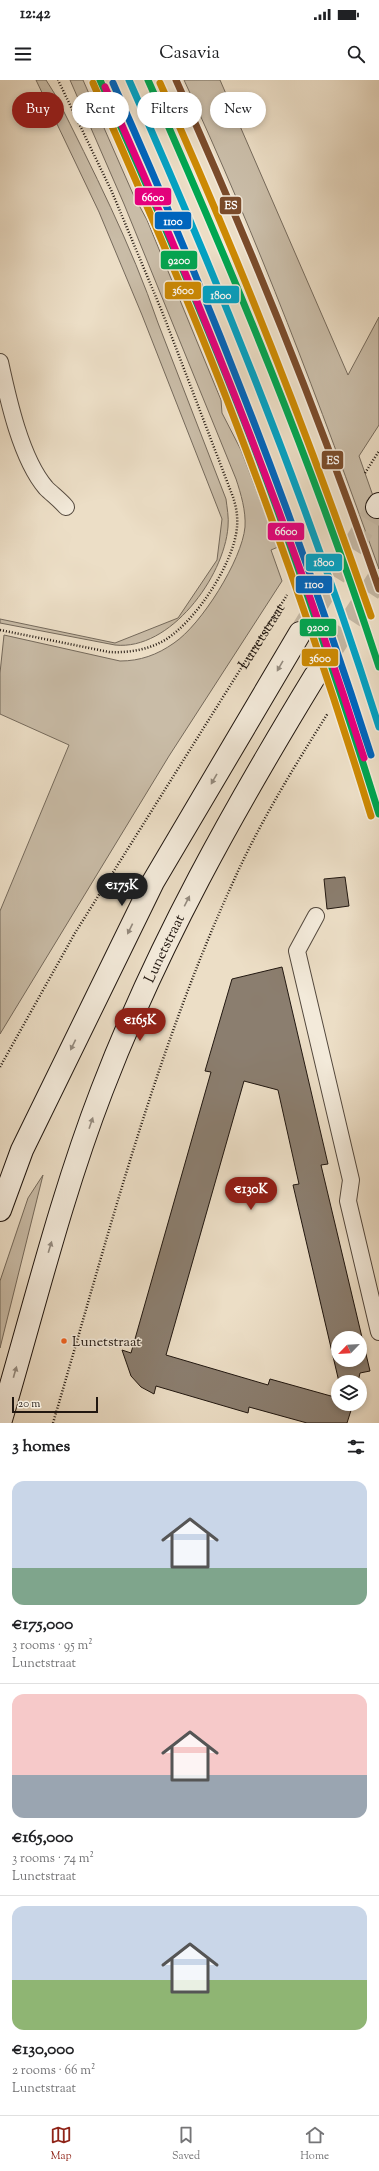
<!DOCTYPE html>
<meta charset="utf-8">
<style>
body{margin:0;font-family:"Sorts Mill Goudy",serif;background:#f6f6f6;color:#202124;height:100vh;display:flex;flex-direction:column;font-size:15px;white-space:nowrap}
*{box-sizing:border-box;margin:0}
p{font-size:13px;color:#757577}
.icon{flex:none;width:22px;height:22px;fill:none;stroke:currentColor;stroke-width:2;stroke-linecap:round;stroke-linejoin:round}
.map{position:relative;height:1343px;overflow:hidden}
.sheet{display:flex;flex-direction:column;background:#fff;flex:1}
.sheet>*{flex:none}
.guide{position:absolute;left:12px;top:12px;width:355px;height:36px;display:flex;gap:8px}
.needle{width:26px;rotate:245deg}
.controls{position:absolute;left:331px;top:1251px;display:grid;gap:8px}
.controls a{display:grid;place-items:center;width:36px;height:36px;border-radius:50%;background:#fff;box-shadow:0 2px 6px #0003;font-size:20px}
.scale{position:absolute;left:12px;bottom:10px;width:86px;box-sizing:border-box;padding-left:4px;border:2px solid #211710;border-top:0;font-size:11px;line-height:14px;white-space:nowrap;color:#211710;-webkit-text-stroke:3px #f3eada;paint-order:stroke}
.price{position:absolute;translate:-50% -34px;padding:0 9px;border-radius:14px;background:#8f2418;color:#fff;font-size:13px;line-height:26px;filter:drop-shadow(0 1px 2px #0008)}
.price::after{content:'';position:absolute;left:50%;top:24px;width:12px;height:9px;margin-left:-6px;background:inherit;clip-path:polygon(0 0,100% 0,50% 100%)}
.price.current{background:#222;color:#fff}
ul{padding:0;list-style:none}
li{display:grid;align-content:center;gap:8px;height:212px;padding:0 12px}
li+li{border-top:1px solid #e0e0e0}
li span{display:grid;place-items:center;height:124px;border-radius:12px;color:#555}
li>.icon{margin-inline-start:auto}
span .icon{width:72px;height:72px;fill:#fffc;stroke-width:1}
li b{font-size:17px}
h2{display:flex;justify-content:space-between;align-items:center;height:48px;padding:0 12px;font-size:17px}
.chip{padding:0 14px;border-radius:18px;background:#fff;box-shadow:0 2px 6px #0003;font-size:14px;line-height:36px}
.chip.current{background:#8f2418;color:#fff}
.status{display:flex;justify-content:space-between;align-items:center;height:28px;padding:0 20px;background:#fff;direction:ltr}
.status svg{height:11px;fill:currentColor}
header{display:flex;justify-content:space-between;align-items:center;height:52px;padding:0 12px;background:#fff;font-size:18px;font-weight:600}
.menu{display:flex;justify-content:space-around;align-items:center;height:56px;border-top:1px solid #e0e0e0;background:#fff;font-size:11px;color:#757577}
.menu a{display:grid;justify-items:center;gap:2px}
.menu .current{color:#8f2418}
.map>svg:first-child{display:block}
.green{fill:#c9bca7;stroke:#756a5c}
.building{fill:#8b7e6f;stroke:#211710;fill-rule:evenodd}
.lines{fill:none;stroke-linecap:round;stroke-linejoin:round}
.secondary-tunnel{stroke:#c3b6a2;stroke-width:22;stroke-dasharray:22 11;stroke-linecap:butt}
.lane-casing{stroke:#54493e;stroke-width:18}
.secondary-casing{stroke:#211710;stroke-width:24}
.path{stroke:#211710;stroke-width:2.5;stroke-dasharray:1 2;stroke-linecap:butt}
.lane{stroke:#f3eada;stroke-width:16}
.secondary{stroke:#f3eada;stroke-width:22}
.rail-1-casing{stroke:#f3eada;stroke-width:10}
.rail-2-casing{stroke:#f3eada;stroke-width:10}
.rail-3-casing{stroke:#f3eada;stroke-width:10}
.rail-4-casing{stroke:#f3eada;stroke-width:10}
.rail-5-casing{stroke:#f3eada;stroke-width:10}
.rail-6-casing{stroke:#f3eada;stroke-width:10}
.rail-1{stroke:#00a651;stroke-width:7}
.rail-2{stroke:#cc8903;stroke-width:7}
.rail-3{stroke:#0065bd;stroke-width:7}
.rail-4{stroke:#02a2c4;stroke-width:7}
.rail-5{stroke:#e5007d;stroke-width:7}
.rail-6{stroke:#7a4b2a;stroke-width:7}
.oneway{fill:#948b7f}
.bus-dot{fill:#f26522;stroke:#f3eada;stroke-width:1.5}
.labels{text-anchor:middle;stroke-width:3;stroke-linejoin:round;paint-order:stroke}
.bus-label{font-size:14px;fill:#211710;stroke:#f3eada;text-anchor:start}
.street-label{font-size:15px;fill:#211710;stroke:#f3eada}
.line-badge{stroke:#f3eada;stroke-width:1.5}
.badge-label{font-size:11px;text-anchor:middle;font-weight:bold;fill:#fff}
</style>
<div class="status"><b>12:42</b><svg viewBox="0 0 49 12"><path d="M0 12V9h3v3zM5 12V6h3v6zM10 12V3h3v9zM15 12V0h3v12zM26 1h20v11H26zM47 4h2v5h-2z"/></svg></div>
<header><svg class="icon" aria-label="menu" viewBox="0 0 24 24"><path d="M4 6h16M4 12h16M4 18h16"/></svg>Casavia<svg class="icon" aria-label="search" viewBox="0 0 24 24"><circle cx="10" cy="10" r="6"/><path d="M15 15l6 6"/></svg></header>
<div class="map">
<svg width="379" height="1343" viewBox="0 0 379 1343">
<rect width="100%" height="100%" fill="#ecdec6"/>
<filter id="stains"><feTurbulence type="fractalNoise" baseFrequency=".005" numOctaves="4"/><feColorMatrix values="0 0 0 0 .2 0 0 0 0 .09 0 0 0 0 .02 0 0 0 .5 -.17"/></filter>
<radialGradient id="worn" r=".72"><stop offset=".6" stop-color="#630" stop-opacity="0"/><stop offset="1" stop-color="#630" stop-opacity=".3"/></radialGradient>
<g class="green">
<path d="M36 0H46L56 16C93 90 131 164 158 243L226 419C227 428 229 437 228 447 224 497 170 571 115 565L0 543V539L115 563 178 538 217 480 222 439 142 235 99 132Z"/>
<path d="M70 0H83L133 114 147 140 221 320 222 333 241 370 278 467 271 470 282 501 169 676 0 954V831L69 665 0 634V593L4 555 120 581C140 581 157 575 174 563 201 545 242 480 245 447 246 431 241 414 236 399L124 124Z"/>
<path d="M184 0H220L348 295 379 237V345L359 376 379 433V489C320 324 258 159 184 0Z"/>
<path d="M43 1095 0 1268V1201L28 1118Z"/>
</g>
<g class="building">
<path d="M345 797 349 826 327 829 324 799Z"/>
<path d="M282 887 328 1084 321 1085 370 1291 360 1293 358 1302H339L293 1105 299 1104 278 1010 244 1001 166 1275 268 1305 270 1299 338 1318V1324H353L347 1343H307L249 1327 248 1333 156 1306 154 1314 141 1307 131 1296 122 1270 131 1273 211 992 205 991 232 899ZM338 1258H360V1280H338Z"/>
</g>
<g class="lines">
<g class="secondary-tunnel">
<path d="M300 553 377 427"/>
<path d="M315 596 379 497"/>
</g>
<g class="lane-casing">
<g id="lane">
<path d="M0 282C8 319 21 379 46 408 52 414 60 420 66 427"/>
<path d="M316 836 297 871 351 1100 348 1121 379 1252"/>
</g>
</g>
<g class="secondary-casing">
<g id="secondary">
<path d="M377 427 379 424"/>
<path d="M0 1130 22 1070 153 802 300 553"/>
<path id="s2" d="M0 1343C33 1232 60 1119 102 1010 158 864 234 729 315 596"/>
</g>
</g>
<g class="path">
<path d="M365 393 379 371"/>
<path d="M0 550 109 572C128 573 148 570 165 560 196 541 234 483 237 447 238 436 236 426 233 417L163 234 112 112 58 0"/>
<path id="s1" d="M0 987 75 853 287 515"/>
<path d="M53 1343C107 1161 154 974 234 800 260 742 294 687 328 633"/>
</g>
<use href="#lane" class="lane"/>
<use href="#secondary" class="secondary"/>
<g class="rail-1-casing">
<g id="rail-1">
<path d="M100 0C154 120 206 241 253 364 299 486 340 609 379 734"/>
<path d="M148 0C233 192 314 387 379 587"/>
</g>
</g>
<g class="rail-2-casing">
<g id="rail-2">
<path d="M93 3C146 123 199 244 245 367 291 489 333 612 371 736"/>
<path d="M160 3C239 178 308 355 371 536"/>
</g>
</g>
<g class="rail-3-casing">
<path id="rail-3" d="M113 3C211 223 298 446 371 675"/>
</g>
<g class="rail-4-casing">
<path id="rail-4" d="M129 0C223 211 309 426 379 647"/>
</g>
<g class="rail-5-casing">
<path id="rail-5" d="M105 7C203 226 291 449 364 678"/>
</g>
<g class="rail-6-casing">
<path id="rail-6" d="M176 0C251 167 319 336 379 509"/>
</g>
<use href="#rail-1" class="rail-1"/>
<use href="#rail-2" class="rail-2"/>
<use href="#rail-3" class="rail-3"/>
<use href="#rail-4" class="rail-4"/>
<use href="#rail-5" class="rail-5"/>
<use href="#rail-6" class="rail-6"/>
</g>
<defs><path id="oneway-solid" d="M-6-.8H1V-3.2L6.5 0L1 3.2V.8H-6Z"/></defs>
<g class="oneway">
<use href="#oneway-solid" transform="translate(280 586) rotate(120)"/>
<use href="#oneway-solid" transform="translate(214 699) rotate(120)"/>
<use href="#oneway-solid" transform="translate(187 821) rotate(-63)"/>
<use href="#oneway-solid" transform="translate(130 849) rotate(116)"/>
<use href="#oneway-solid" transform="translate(73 965) rotate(116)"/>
<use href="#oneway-solid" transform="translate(91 1043) rotate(-71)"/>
<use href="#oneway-solid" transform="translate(50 1167) rotate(-73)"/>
<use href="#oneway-solid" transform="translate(15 1292) rotate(-74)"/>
</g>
<circle class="bus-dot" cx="64" cy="1261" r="3.5"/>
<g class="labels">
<g class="bus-label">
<text x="72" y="1266">Lunetstraat</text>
</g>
<g class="street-label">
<text dy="5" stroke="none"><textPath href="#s1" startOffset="504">Lunetstraat</textPath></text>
<text dy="5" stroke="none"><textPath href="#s2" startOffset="503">Lunetstraat</textPath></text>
</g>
</g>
<g class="line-badge">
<rect x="134" y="107" width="38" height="19" rx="4" fill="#e5007d"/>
<rect x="219" y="116" width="23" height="19" rx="4" fill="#7a4b2a"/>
<rect x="154" y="131" width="38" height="19" rx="4" fill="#0065bd"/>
<rect x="160" y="170" width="38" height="20" rx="4" fill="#00a651"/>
<rect x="164" y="201" width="38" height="19" rx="4" fill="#cc8903"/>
<rect x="202" y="205" width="38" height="19" rx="4" fill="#02a2c4"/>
<rect x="321" y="370" width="23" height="20" rx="4" fill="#7a4b2a"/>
<rect x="267" y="442" width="38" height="19" rx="4" fill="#e5007d"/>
<rect x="305" y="473" width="38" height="19" rx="4" fill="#02a2c4"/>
<rect x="295" y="495" width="38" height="19" rx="4" fill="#0065bd"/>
<rect x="299" y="538" width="38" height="19" rx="4" fill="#00a651"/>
<rect x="301" y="568" width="38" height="19" rx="4" fill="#cc8903"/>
</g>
<g class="badge-label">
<text x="153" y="121">6600</text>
<text x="231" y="129">ES</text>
<text x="173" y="145">1100</text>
<text x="179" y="184">9200</text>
<text x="183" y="214">3600</text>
<text x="221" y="219">1800</text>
<text x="333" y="384">ES</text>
<text x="286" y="455">6600</text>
<text x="324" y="486">1800</text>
<text x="314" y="508">1100</text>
<text x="318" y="551">9200</text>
<text x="320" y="582">3600</text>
</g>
<rect width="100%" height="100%" filter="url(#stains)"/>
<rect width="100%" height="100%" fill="url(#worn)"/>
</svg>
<div class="controls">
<a><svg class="needle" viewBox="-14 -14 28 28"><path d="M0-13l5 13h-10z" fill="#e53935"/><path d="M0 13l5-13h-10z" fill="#757577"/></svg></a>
<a><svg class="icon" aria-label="layers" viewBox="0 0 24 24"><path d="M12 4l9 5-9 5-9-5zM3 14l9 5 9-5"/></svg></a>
</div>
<div class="scale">20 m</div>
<b class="price current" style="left:122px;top:827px">€175K</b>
<b class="price" style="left:140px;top:962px">€165K</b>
<b class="price" style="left:251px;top:1131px">€130K</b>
<div class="guide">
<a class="chip current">Buy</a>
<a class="chip">Rent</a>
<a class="chip">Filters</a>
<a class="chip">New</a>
</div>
</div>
<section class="sheet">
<h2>3 homes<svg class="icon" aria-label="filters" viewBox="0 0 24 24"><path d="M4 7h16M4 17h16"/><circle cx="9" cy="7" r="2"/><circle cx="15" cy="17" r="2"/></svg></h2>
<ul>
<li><span style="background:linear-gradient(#c9d6e8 70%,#7fa58c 0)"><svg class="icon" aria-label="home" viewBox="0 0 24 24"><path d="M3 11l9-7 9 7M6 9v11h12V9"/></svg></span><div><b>€175,000</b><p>3 rooms · 95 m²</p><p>Lunetstraat</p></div></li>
<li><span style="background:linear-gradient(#f6c9c9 65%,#9aa5b1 0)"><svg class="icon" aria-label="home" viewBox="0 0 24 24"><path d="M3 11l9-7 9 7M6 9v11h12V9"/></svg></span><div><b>€165,000</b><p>3 rooms · 74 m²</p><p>Lunetstraat</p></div></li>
<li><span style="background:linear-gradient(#c9d6e8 60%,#8fb573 0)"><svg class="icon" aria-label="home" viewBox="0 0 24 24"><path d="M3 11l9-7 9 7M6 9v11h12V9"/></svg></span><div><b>€130,000</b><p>2 rooms · 66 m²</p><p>Lunetstraat</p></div></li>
</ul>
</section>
<nav class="menu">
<a class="current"><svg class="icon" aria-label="map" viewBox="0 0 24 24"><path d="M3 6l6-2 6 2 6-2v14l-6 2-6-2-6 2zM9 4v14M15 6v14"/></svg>Map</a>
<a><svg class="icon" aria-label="saved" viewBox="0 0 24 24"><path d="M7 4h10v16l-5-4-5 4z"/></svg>Saved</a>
<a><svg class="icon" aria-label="home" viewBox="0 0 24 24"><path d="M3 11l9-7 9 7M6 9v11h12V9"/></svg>Home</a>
</nav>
